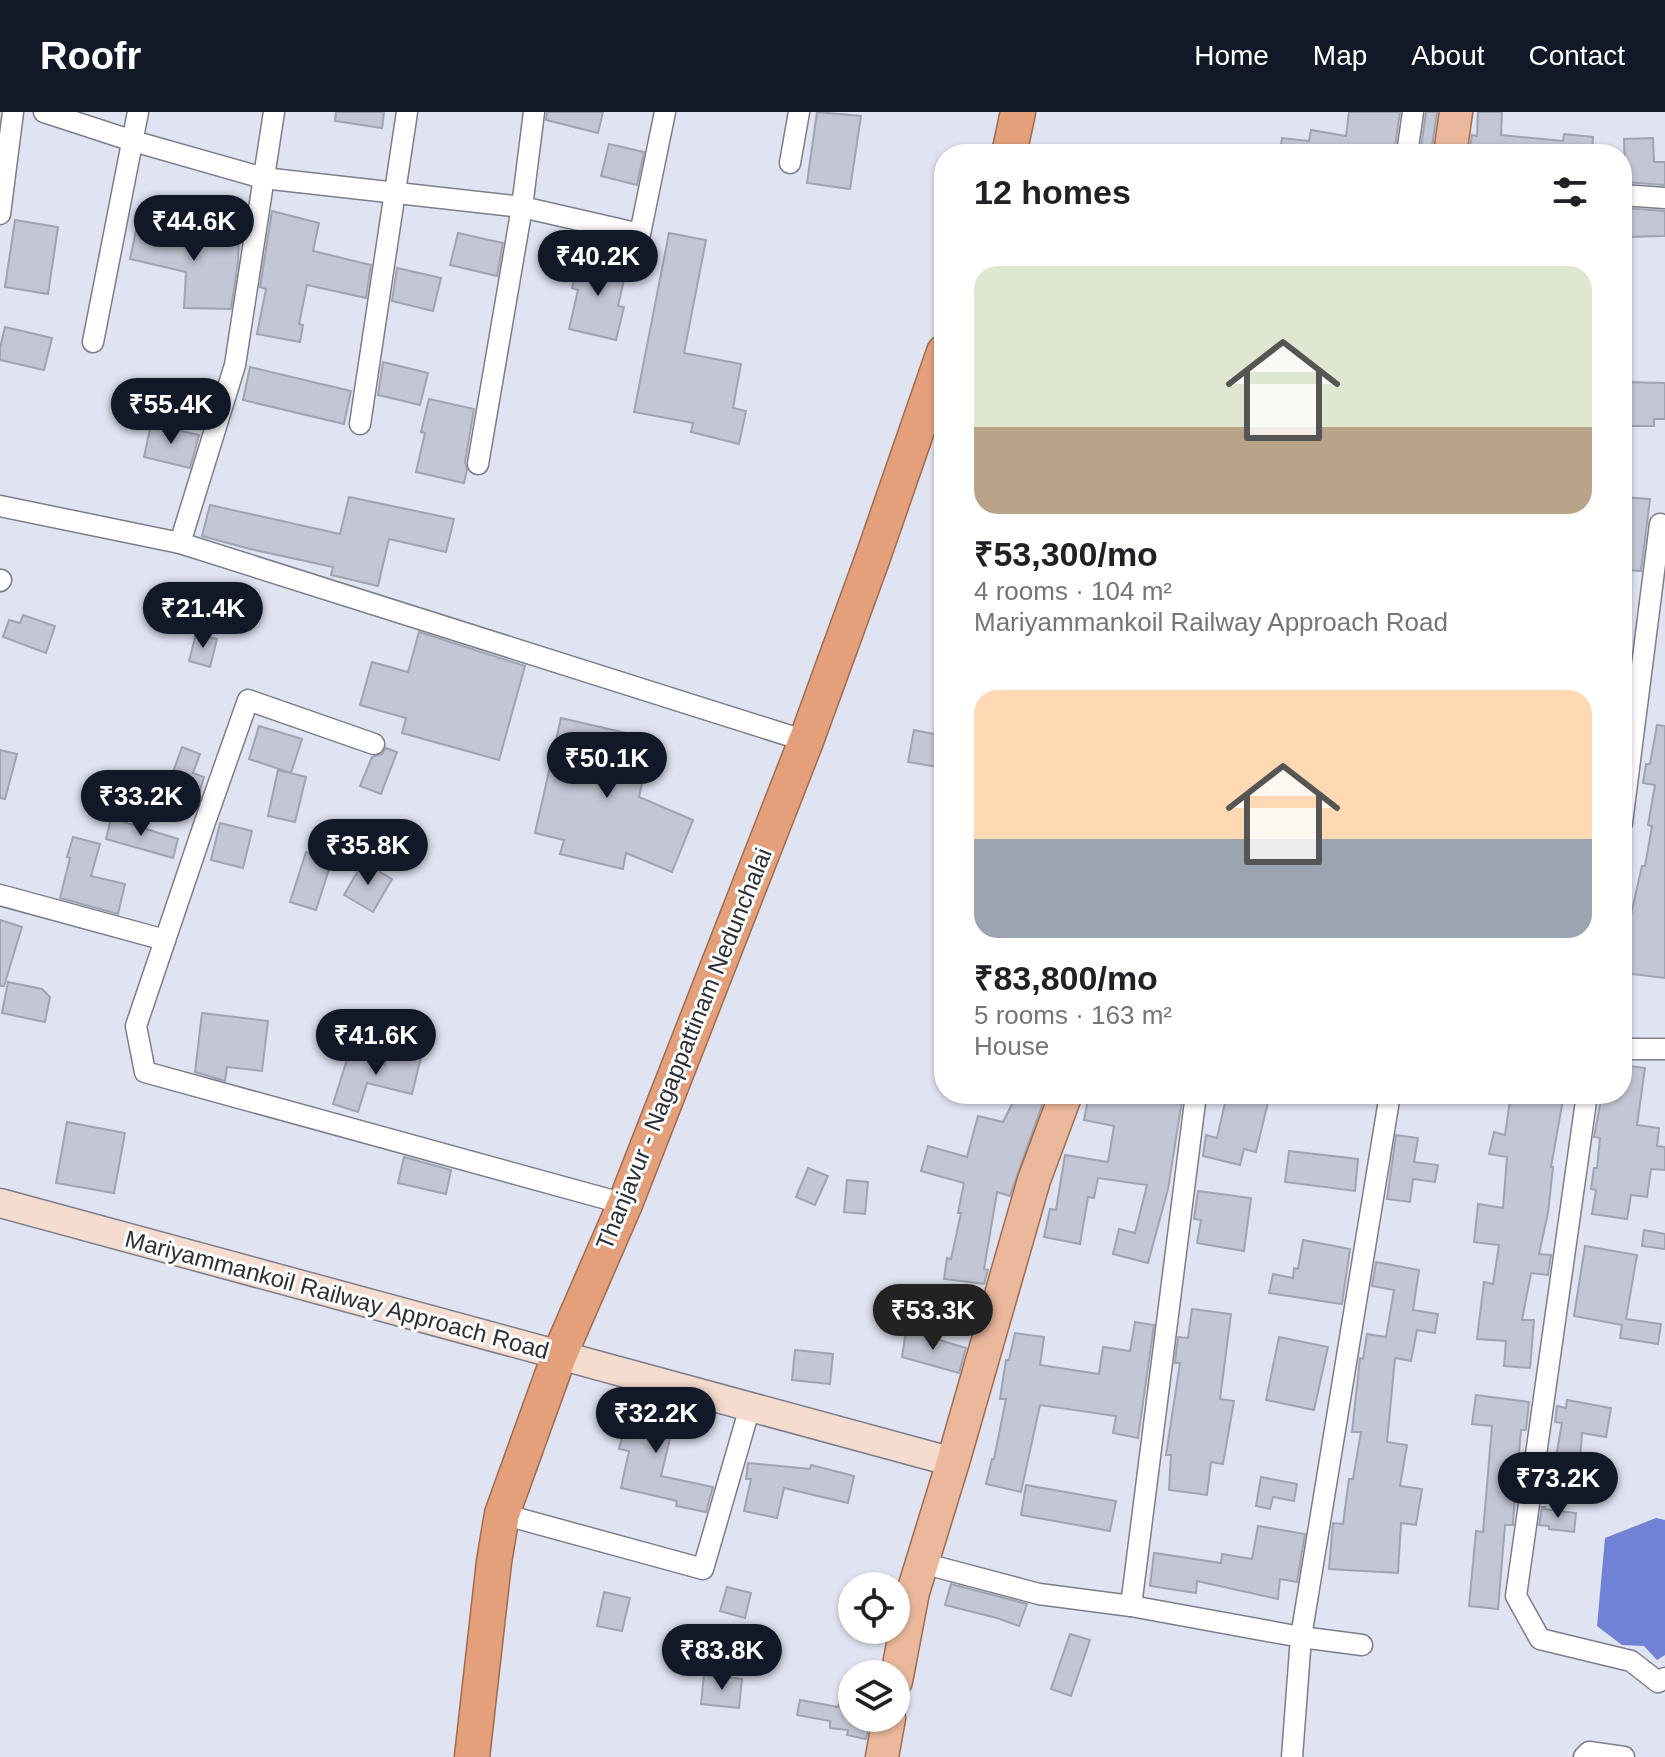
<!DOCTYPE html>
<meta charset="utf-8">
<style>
body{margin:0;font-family:Arial,sans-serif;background:#f2f2f2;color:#202124;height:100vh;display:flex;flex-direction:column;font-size:30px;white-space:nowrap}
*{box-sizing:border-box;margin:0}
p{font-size:26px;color:#757577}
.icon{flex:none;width:44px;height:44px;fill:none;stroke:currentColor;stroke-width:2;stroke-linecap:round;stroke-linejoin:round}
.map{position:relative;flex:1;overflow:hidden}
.details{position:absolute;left:934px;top:32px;width:698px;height:960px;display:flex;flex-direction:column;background:#fff;border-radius:32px;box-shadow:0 2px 6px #0004}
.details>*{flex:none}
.fabs{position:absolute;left:838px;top:1460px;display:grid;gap:16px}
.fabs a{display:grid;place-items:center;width:72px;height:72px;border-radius:50%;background:#fff;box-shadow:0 2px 6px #0004;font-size:40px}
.price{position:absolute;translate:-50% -68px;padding:0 18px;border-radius:28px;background:#111827;color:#fff;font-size:26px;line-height:52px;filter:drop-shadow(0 2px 4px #0008)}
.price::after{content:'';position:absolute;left:50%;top:48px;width:24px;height:18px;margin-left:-12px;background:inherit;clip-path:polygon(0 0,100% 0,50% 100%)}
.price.selected{background:#222;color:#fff}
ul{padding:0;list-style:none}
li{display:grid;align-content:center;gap:16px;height:424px;padding:0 40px}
li span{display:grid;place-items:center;height:248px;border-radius:24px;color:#555}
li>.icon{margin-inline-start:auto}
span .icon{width:144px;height:144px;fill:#fffc;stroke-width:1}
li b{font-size:34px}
h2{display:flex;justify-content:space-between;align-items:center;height:96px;padding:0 40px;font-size:34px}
header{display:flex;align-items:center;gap:48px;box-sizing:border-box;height:112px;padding:0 40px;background:#111827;color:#fff}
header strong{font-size:38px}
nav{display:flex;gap:44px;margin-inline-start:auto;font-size:28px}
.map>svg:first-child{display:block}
.water{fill:#7181d6}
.building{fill:#c3c6d4;stroke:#a0a3b0;stroke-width:2}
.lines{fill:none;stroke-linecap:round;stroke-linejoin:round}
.minor-casing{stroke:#7b7e8a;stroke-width:23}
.secondary-casing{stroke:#7b7e8a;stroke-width:31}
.primary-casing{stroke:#a06a4d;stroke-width:35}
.trunk-casing{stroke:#a06a4d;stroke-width:37}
.minor{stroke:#fff;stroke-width:20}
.secondary{stroke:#f5dcce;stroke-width:28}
.primary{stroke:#ebb89c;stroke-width:32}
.trunk{stroke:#e4a07b;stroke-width:34}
.labels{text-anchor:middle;stroke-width:6;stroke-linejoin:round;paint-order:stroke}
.street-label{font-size:24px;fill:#2e2f35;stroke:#fff}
</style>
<header>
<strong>Roofr</strong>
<nav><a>Home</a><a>Map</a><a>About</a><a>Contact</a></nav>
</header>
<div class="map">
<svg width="1665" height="1645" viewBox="0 0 1665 1645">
<rect width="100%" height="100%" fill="#e0e3f1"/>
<path class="water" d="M1656 1406 1665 1408V1543L1657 1548 1644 1534 1622 1533 1597 1514 1605 1426Z"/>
<g class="building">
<path d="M336 0H384L382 16 335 9Z"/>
<path d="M547 0H603L598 21 546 8Z"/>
<path d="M817 0 861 4 850 77 807 71Z"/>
<path d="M1349 0H1400L1394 42H1280L1282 26 1309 29 1311 18 1346 24Z"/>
<path d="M1426 0H1437L1431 42H1420Z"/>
<path d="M1478 0H1502L1501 23 1563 29 1564 22 1593 25 1592 42H1469L1472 23 1477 24Z"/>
<path d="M1653 26 1654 50H1665V73L1625 70 1624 27Z"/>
<path d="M609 32 644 40 637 73 601 64Z"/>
<path d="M1625 96 1665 99V124L1625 125Z"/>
<path d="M272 99 319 111 313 139 371 153 366 186 307 173 299 212 303 213 300 230 257 222 266 177 260 175Z"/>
<path d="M15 108 58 115 48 182 5 175Z"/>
<path d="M137 114 190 126V120L239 121 238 150 231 197 184 196 186 160 130 147Z"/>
<path d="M458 121 503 131 497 164 450 153Z"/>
<path d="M669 121 706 128 684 241 741 252 733 296 746 299 739 332 691 320 693 311 634 300Z"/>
<path d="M580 144 627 155 618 194 624 195 616 228 569 217 578 178 572 176Z"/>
<path d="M397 156 441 166 433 199 392 189Z"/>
<path d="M5 215 52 226 44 258 0 248V236Z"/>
<path d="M383 250 428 261 420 293 378 283Z"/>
<path d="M250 255 351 279 344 312 243 288Z"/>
<path d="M1625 270 1665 271V307H1654V314H1624Z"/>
<path d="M429 287 474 297 465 350 467 358 464 371 416 360 425 321 421 320Z"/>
<path d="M151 312 199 323 190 356 144 345Z"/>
<path d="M349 385 454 407 446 440 389 427 378 474 331 463 333 455 250 437 202 424 210 393 340 422Z"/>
<path d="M1622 385 1650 387 1641 459 1622 458Z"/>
<path d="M23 503 55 514 46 541 3 525 9 508 20 511Z"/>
<path d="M419 520 525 554 499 648 402 621 406 606 360 593 372 550 408 560Z"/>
<path d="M196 522 217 527 210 555 189 549Z"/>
<path d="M561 606 652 627 639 685 693 708 672 760 626 741 623 757 560 742 564 728 535 721Z"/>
<path d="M1657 613 1665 614V866L1624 861 1630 821 1627 820 1642 754H1645L1652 714 1648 713 1655 673 1643 671 1646 652H1650Z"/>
<path d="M259 614 302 627 291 661 249 647Z"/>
<path d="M914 618 944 624V656L908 650Z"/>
<path d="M182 635 200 642 193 661 204 665 198 685 189 682 185 692 164 685Z"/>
<path d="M386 636 397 640 381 682 360 674 372 645 382 642Z"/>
<path d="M0 638 17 642 5 687 0 686Z"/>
<path d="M278 658 306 665 295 710 268 704Z"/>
<path d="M111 706 178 727 173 746 106 727Z"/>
<path d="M220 711 252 719 243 756 211 748Z"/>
<path d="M73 725 100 732 91 764 125 772 118 802 60 786 70 746 67 745Z"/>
<path d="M306 740 332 748 316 798 290 790Z"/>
<path d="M363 750 392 767 373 800 344 783Z"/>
<path d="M0 808 22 815 4 874H0Z"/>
<path d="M8 870 42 877 50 885 45 910 2 901Z"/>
<path d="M202 901 268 909 262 959 227 955 225 969 195 960Z"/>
<path d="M388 937 421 945 412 982 367 971 358 1000 333 992 349 941 385 953Z"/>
<path d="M1622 953 1645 956 1637 1013 1659 1016 1657 1034 1665 1035V1058L1651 1057 1647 1085 1631 1083 1627 1107 1592 1102 1596 1078 1591 1077 1594 1056H1597L1600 1026 1594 1025 1602 982H1622Z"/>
<path d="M1017 982H1046L1010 1084 997 1080 984 1157 988 1158 984 1172 944 1167 947 1146 951 1147 961 1101H958L964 1071 921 1059 928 1034 967 1045 978 1004 1003 1010Z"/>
<path d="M1089 982H1104L1142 989 1143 982H1183L1168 1077 1148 1151 1113 1142 1119 1117 1135 1121 1147 1073 1098 1066 1094 1086 1088 1085 1080 1132 1044 1125 1050 1097 1056 1098 1065 1043 1108 1050 1114 1014 1084 1008Z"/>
<path d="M1227 982H1270L1256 1040 1244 1037 1240 1053 1203 1044 1206 1023 1217 1026Z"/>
<path d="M1511 982H1564L1551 1055H1553L1548 1101 1539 1142 1551 1143 1548 1163 1531 1161 1522 1208H1534L1530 1256 1504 1254 1506 1229 1477 1227 1484 1170 1493 1172 1499 1133 1474 1130 1478 1092 1503 1096 1507 1045 1489 1042 1494 1020 1505 1023Z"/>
<path d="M67 1010 125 1021 114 1081 56 1071Z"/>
<path d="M1396 1023 1418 1026 1414 1050 1438 1053 1435 1070 1413 1067 1410 1090 1387 1087Z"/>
<path d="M1289 1039 1358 1047 1355 1079 1285 1070Z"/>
<path d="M404 1045 451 1058 446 1082 398 1071Z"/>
<path d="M808 1056 828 1064 815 1093 796 1085Z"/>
<path d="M847 1068 868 1070 865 1102 844 1100Z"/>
<path d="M1198 1079 1251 1086 1244 1139 1197 1131 1201 1108 1194 1107Z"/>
<path d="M1644 1118 1665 1122V1137L1642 1134Z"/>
<path d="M1303 1128 1350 1137 1342 1192 1269 1181 1273 1162 1293 1166 1294 1156 1298 1157Z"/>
<path d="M1585 1134 1637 1143 1626 1207 1661 1212 1658 1232 1620 1226 1622 1213 1574 1204Z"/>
<path d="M1376 1150 1419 1158 1413 1198 1438 1202 1435 1221 1417 1218 1411 1249 1395 1246 1387 1330 1407 1333 1400 1374 1422 1377 1416 1413 1401 1411 1398 1461 1329 1457 1333 1411 1343 1412 1349 1367H1353L1361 1320H1352L1360 1246 1363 1247 1367 1222 1386 1225 1394 1178 1372 1174Z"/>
<path d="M1192 1197 1231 1202 1220 1287 1234 1289 1223 1352 1211 1350 1207 1383 1169 1378 1171 1343H1166L1180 1251H1175L1178 1225 1188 1226Z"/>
<path d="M1135 1210 1154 1213 1138 1326 1113 1321 1116 1304 1040 1293 1021 1380 986 1372 992 1347H994L1006 1287H1000L1006 1248H1009L1015 1221 1044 1225 1040 1253 1099 1262 1103 1235 1130 1239Z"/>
<path d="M906 1218 966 1236 959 1261 902 1245Z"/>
<path d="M1279 1225 1328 1235 1314 1298 1266 1288Z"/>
<path d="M795 1238 833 1242 830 1272 792 1268Z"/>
<path d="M634 1281 678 1293 661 1364 713 1375 706 1400 676 1394 677 1389 621 1376 629 1339 619 1337Z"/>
<path d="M1476 1283 1529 1290 1526 1318H1521L1513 1410V1413H1505L1498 1497 1469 1494 1476 1419 1483 1420 1492 1314 1472 1312Z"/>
<path d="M1567 1288 1611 1296 1606 1325 1582 1321 1579 1362 1551 1360 1552 1345H1556L1562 1311 1555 1310 1557 1294 1566 1296Z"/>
<path d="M748 1351 810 1357 811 1353 854 1364 848 1391 784 1376 777 1406 744 1399 751 1367H746Z"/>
<path d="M1261 1365 1297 1372 1294 1389 1273 1385 1270 1397 1256 1394Z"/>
<path d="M1026 1373 1116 1389 1110 1419 1021 1403Z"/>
<path d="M1542 1395H1545L1544 1397 1576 1401 1574 1420 1549 1417V1414L1539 1413Z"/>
<path d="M1258 1414 1305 1422 1297 1470 1280 1467 1278 1487 1197 1469 1196 1481 1150 1474 1154 1441 1221 1451 1222 1442 1252 1447Z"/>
<path d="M951 1472 1027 1492 1019 1514 997 1506 945 1493Z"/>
<path d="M727 1475 751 1481 745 1506 720 1499Z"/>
<path d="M604 1480 630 1486 622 1519 597 1514Z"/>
<path d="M1070 1522 1090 1528 1071 1584 1051 1577Z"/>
<path d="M704 1563 742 1567 739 1596 701 1592Z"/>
<path d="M847 1563 852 1564V1606H870L866 1627 847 1623 848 1618 830 1616V1609L797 1603 800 1588 838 1595Z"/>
</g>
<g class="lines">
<g class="minor-casing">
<g id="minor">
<path d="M44 0 133 29 263 66 522 95 640 122 665 0"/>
<path d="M274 0 235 253 180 431 806 629"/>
<path d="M1407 42 1413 0"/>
<path d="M790 51 799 0"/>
<path d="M1622 83 1665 86"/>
<path d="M0 102 13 0"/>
<path d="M93 230 138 0"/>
<path d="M360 312 407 0"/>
<path d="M478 352 522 95 534 0"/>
<path d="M0 394 180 431"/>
<path d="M0 469 1 468"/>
<path d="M374 632 248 588 205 710 136 914 145 960 625 1092"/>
<path d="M1622 711 1660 412"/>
<path d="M0 783 165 828"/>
<path d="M1622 937H1665"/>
<path d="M1587 982 1516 1484 1540 1527 1631 1549 1658 1570 1665 1566"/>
<path d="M502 1402 703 1457 750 1295"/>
<path d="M922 1451 1039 1482 1131 1494 1301 1525 1362 1533"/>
<path d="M1131 1494 1196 982"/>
<path d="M1292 1645 1301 1525 1390 982"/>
<path d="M1584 1645 1589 1640 1624 1645"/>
</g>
</g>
<g class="secondary-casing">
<path id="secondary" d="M0 1091 953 1350"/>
</g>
<g class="primary-casing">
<g id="primary">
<path d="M1450 42 1456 0"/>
<path d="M896 1569 913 1480 953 1350 1034 1068 1066 982"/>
<path d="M882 1645 889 1606"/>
</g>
</g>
<g class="trunk-casing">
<g id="trunk">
<path d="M1009 42 1018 0"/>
<path d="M472 1645 494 1450 502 1402 559 1244 625 1092 806 629 873 445 944 240"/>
</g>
</g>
<use href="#minor" class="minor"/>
<use href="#secondary" class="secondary"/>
<use href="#primary" class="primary"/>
<use href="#trunk" class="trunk"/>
</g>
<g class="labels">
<g class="street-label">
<text transform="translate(684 937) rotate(-68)" y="8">Thanjavur - Nagappattinam Nedunchalai</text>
<text transform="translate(337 1183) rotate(15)" y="8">Mariyammankoil Railway Approach Road</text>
</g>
</g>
</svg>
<div class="fabs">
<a><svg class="icon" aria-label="locate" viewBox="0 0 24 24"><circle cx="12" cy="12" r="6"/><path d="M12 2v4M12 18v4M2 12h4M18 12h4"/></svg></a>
<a><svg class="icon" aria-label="layers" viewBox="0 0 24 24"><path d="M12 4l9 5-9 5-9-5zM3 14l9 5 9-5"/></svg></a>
</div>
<b class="price" style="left:194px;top:151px">₹44.6K</b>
<b class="price" style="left:598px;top:186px">₹40.2K</b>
<b class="price" style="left:171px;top:334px">₹55.4K</b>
<b class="price" style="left:203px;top:538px">₹21.4K</b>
<b class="price" style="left:607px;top:688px">₹50.1K</b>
<b class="price" style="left:141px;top:726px">₹33.2K</b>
<b class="price" style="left:368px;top:775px">₹35.8K</b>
<b class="price" style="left:376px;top:965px">₹41.6K</b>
<b class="price selected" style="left:933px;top:1240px">₹53.3K</b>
<b class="price" style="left:656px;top:1343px">₹32.2K</b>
<b class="price" style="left:1558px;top:1408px">₹73.2K</b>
<b class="price" style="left:722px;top:1580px">₹83.8K</b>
<section class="details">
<h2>12 homes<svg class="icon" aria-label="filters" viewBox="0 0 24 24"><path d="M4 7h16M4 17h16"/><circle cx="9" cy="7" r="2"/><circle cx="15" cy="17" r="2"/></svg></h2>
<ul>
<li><span style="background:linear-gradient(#dfe7d0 65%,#b9a48a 0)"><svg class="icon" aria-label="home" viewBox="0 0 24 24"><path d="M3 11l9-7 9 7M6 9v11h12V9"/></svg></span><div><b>₹53,300/mo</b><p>4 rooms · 104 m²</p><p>Mariyammankoil Railway Approach Road</p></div></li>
<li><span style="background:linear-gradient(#ffd9b3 60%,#9aa5b1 0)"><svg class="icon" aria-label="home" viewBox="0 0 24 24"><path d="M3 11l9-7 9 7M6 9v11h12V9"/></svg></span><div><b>₹83,800/mo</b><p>5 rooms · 163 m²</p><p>House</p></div></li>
</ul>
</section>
</div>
